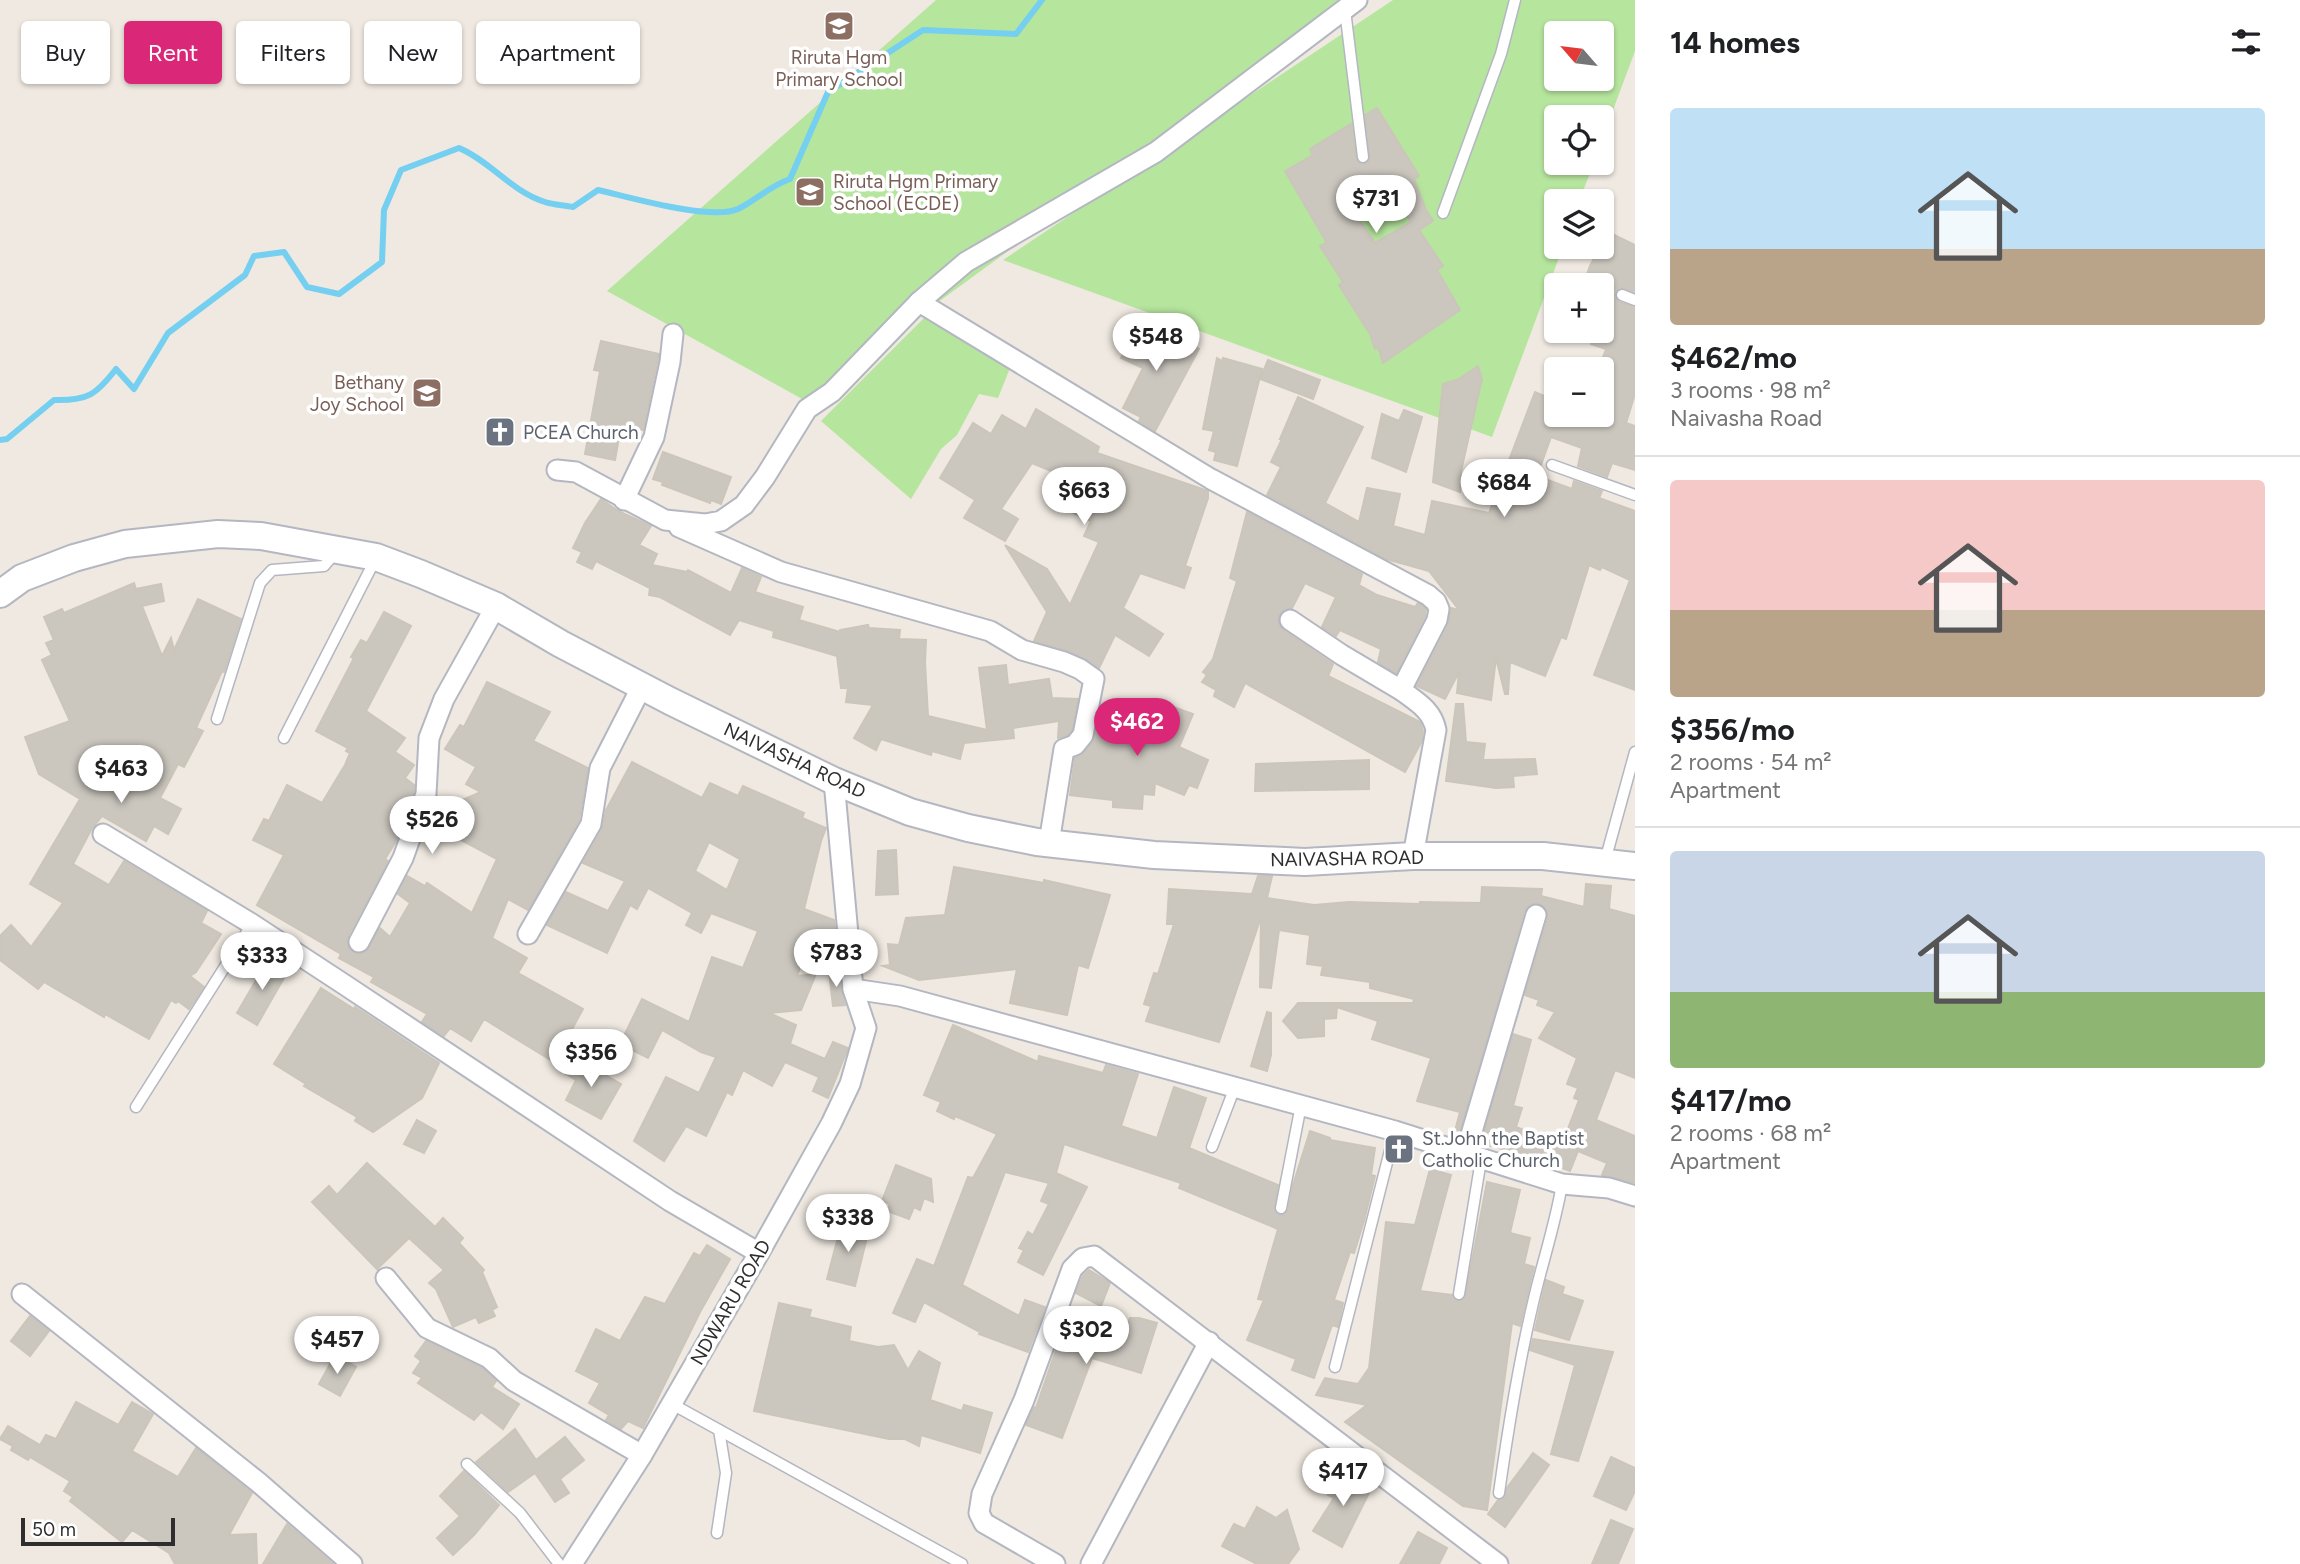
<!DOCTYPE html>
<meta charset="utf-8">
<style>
body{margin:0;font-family:Figtree,sans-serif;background:#f6f6f6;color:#202124;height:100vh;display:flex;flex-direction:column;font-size:26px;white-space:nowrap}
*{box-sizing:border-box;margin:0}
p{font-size:23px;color:#757577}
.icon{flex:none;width:38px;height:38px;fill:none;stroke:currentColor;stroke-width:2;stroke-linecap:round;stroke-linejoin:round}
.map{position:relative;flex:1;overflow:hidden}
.side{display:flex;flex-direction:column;background:#fff;width:665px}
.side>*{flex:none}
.hud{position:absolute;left:21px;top:21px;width:665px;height:63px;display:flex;gap:14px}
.needle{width:46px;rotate:298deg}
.fabs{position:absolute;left:1544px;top:21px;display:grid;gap:14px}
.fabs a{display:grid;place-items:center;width:70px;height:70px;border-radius:7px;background:#fff;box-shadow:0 2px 5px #0004;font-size:35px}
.scale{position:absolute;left:21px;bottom:18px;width:154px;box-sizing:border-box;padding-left:7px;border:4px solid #2e2e2e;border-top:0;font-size:19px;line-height:24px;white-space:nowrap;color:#2e2e2e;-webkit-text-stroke:5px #fff;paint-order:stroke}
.price{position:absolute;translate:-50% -60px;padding:0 16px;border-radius:24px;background:#fff;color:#222;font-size:23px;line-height:46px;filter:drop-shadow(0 2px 4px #0008)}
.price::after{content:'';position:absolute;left:50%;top:42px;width:21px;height:16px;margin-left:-10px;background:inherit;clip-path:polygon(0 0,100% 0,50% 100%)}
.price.current{background:#db2777;color:#fff}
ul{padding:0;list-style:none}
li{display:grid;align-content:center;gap:14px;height:371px;padding:0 35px}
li+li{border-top:2px solid #e0e0e0}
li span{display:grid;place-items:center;height:217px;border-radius:7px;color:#555}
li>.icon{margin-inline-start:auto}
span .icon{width:126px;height:126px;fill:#fffc;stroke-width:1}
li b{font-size:30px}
h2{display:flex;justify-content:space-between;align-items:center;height:84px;padding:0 35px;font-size:30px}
.tag{padding:0 24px;border-radius:7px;background:#fff;box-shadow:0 2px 5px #0004;font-size:24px;line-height:63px}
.tag.current{background:#db2777;color:#fff}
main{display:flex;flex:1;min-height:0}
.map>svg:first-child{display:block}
.green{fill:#b6e59e;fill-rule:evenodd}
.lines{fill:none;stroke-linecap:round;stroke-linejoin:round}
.stream{stroke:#75cff0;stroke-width:6}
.building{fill:#cbc7bf;stroke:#cbc5ba;stroke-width:2;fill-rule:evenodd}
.service-casing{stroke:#b4b7c1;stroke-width:13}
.minor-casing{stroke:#b4b7c1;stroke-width:23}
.secondary-casing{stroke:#b4b7c1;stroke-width:30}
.service{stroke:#fff;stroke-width:10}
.minor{stroke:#fff;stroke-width:19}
.secondary{stroke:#fff;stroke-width:26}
.labels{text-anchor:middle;stroke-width:7;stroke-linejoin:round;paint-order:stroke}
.education-label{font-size:19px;fill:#785e54;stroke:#fff}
.worship-label{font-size:19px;fill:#5b616d;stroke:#fff;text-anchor:start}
.street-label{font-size:19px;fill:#2e2e2e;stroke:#fff}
</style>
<main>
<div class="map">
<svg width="1635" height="1564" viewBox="0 0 1635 1564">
<rect width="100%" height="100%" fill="#efe9e1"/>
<g class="green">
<path d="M936 0H1352L804 400 607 291Z"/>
<path d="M1393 0H1635V51L1601 142V117H1556V163H1594L1579 201H1556V247H1563L1492 437 1003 260ZM1556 33H1601V79H1556Z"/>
<path d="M927 315 1010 368 998 398 979 394 957 435 941 449 911 499 821 421Z"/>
</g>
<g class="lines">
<path class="stream" d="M0 440 7 439 54 400C87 401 96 395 116 369L134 389 168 333 245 275 254 256 284 252 307 287 339 294 382 262 384 210 401 170 459 148C490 161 512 192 545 202 553 205 564 205 573 207L598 190C629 197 710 221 738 209 756 200 770 186 790 179L828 92 923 30 1016 34 1042 0"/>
</g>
<g class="building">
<path d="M1377 108 1419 176 1414 179 1426 210 1433 221 1419 230 1443 266 1437 270 1460 310 1383 363 1378 347 1375 349 1370 334 1339 285 1343 282 1320 246 1327 243 1285 171 1313 155 1310 149 1351 124 1356 159 1360 164 1367 163 1370 156 1365 115ZM1393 195 1411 222 1375 243 1358 218Z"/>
<path d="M1608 232 1635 245V292L1620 288 1615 295 1619 302 1635 307V394L1626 423 1635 426V470L1612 463 1607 477 1578 466 1582 448 1551 437 1537 476 1572 489 1574 481 1602 491 1599 498 1635 511V690L1594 675 1630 580 1602 567 1600 570 1589 565 1566 639 1561 637 1545 676 1510 662 1508 694H1505L1496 658 1491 700 1457 693 1459 672 1445 699 1417 686 1448 626 1451 608 1459 610 1429 571 1386 559 1267 495 1281 467 1271 462 1282 439H1280L1298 397 1363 427 1325 503 1359 522 1367 488 1400 494 1393 526 1425 535 1432 501 1489 513 1535 392 1556 401V415H1601V363L1606 349 1591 344 1595 331H1601V285H1583L1590 266Z"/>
<path d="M1138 324 1180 344 1182 340 1199 349 1155 431 1139 421 1141 417 1123 408 1143 368 1121 358Z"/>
<path d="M601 341 659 354 643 430 621 426 615 460 585 454 600 371 594 370Z"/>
<path d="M1217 358 1222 361 1223 358 1262 369 1237 466 1214 460 1216 452 1209 450 1214 431 1203 429Z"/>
<path d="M1268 360 1320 380 1313 399 1260 379Z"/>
<path d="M1478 366 1482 379 1461 471 1460 492 1433 482 1443 384 1459 379Z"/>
<path d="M1036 409 1099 447 1097 453 1208 491V498L1185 566 1191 568 1184 588 1140 573 1123 608 1163 634 1149 656 1115 635 1099 668 1069 651 1034 641 1047 612 1005 545 1047 569 1070 605 1099 542 1084 536 1091 521 1060 507 1073 480 1032 463 1001 509 1018 519 1005 541 964 518 975 500 940 478 973 423 991 434 1002 415 1026 429Z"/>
<path d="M1404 410 1422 417 1406 472 1372 458 1382 414 1399 421Z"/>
<path d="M663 452 731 477 721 504 711 500 710 503 662 485 663 482 653 479Z"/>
<path d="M601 499 618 511 651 526 639 545 657 554 652 565 687 572 688 570 731 593 742 568 761 577 755 592 803 607 799 620 840 632V630L868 625 869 628 900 630 899 639 926 640 925 662 928 716 987 730 979 668 1006 665 1008 685 1049 679 1052 698 1078 699 1072 730 1068 735 1058 738 1059 721 1013 728 1014 738 964 743 960 759 932 751 931 755 881 739 876 750 854 738 873 705 846 702 848 688H841L837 656 773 637 774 631 739 620 730 635 660 597 649 595 650 588 596 561 592 569 577 562 582 552 573 548 585 523Z"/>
<path d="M1247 512 1362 574 1359 585 1377 595 1415 607 1418 603 1426 609 1425 616 1396 673 1378 662 1381 649 1340 630 1336 636 1322 627 1336 597 1305 583 1292 608 1284 609 1278 618 1279 625 1283 630 1333 664 1328 676 1420 722 1423 731 1422 741 1405 772 1245 683 1234 707 1214 696 1216 690 1202 682 1207 675 1203 672 1213 659 1237 581 1230 578Z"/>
<path d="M134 583 136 589 161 584 164 601 142 606 162 656 171 638 174 650 198 599 241 619 224 672 222 671 196 728 203 731 184 767 178 764 160 798 181 809 168 834 154 826 146 841 102 816 92 828 73 864 109 885 124 861 207 911 201 923 221 934 196 972 190 976 204 987 189 1009 178 1001 176 1003 171 1000 149 1039 105 1014 104 1017 44 982 38 989 0 960V936L11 925 31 947 63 903 30 884 80 799 39 774 25 737 70 721 42 660 52 655 46 643 54 640 44 617 62 609 64 613Z"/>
<path d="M384 612 411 626 366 711 405 738 395 752 414 765 405 778 414 785V792L395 843 385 859 388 861 348 936V948L354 953 366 952 380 928 390 937 410 903 398 894 407 876 425 886 427 883 472 913 497 859 429 823 432 813 481 792 466 784 476 767 445 749 460 725 464 727 487 682 550 712 533 741 588 768 579 820 528 910 508 899 492 938 527 958 518 973 583 1009 554 1062 484 1019 471 1041 450 1028 444 1036 422 1022 427 1014 371 982 374 977 339 958 341 954 257 905 284 855 253 840 264 819 269 821 287 785 322 803 345 765 350 753 346 751 348 748 316 731 354 658 351 657 361 640 367 643Z"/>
<path d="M1162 703 1193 714 1179 747 1208 760 1197 788 1189 785 1184 795 1155 783 1154 795 1143 794 1142 809 1113 807V800L1070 795 1075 758 1084 753 1093 742 1100 711 1157 715Z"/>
<path d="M1456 704H1463L1466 742 1485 744 1483 760 1535 759 1537 774 1513 776 1514 787 1496 788 1446 781Z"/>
<path d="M1369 760V789L1255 791 1256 764Z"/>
<path d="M632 762 702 798 710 783 738 796 743 786 804 813 802 818 826 828 821 841 804 909 834 920 835 929 829 944 811 938 797 976 816 974 801 1010 769 1013 796 1025 790 1044 825 1059 833 1042 848 1048 828 1098 813 1091 819 1077 785 1062 772 1086 743 1070 732 1095 727 1092 706 1136 686 1126 664 1161 634 1141 666 1077 699 1093 716 1057 701 1052 662 1030 648 1058 620 1044 642 999 689 1022 712 957 743 968 758 931 711 913 701 933 686 925 692 913 648 888 637 909 630 905 607 953 547 925 566 892 608 911 625 881 583 863 602 830 606 810ZM709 842 740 859 727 890 695 871Z"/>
<path d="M896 850 898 894 876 895 878 851Z"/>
<path d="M954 867 1044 883V880L1110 895 1088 968 1078 965 1067 1015 1010 1003 1017 969 919 980 883 966 890 965 888 944 899 945 906 918 945 915Z"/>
<path d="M1258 876H1272L1267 898 1314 905 1349 902 1420 904V902L1481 903 1482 887 1542 889 1541 896 1584 907 1586 884 1611 886 1609 909 1635 916V1078L1615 1070 1596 1120 1635 1136V1183L1602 1175 1607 1163 1578 1151 1570 1171 1510 1149 1509 1151 1481 1143 1513 1034 1531 1040 1513 1106 1522 1108 1516 1127 1562 1144 1579 1100 1574 1098 1578 1088 1567 1084 1577 1058 1539 1038 1555 1012 1537 1005 1539 1000 1525 995 1548 918V912L1540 904 1532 903 1524 912 1460 1130 1455 1131 1460 1112 1417 1101 1431 1058 1372 1039 1378 1021 1337 1007 1336 1018 1324 1019V1036L1298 1038 1283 1021 1298 1003H1413L1414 999 1370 988V982L1321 975 1323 966 1307 964 1310 935 1279 930 1271 988 1260 987 1261 917 1219 1042 1146 1021 1151 1006 1144 1004 1154 973 1158 974 1174 924H1167L1169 889 1252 894Z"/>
<path d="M268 960 288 971 257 1025 237 1013Z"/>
<path d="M839 971 841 990 845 1005 833 1006 829 972Z"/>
<path d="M321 988 354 1009 355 1007 439 1063 422 1098 373 1132 355 1121 357 1117 304 1086 306 1084 274 1064Z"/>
<path d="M1267 1012 1271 1013V1055L1267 1071 1251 1066Z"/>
<path d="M953 1025 1038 1062 1039 1056 1103 1073 1106 1065 1138 1074 1121 1126 1157 1138 1174 1087 1206 1098 1189 1148 1278 1185 1274 1207 1279 1215H1284L1288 1210 1293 1185 1310 1131 1330 1138V1140L1375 1148 1371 1175 1375 1176 1364 1221 1354 1253 1350 1252 1334 1300 1343 1303 1338 1327 1332 1325 1314 1378 1292 1370 1296 1359 1247 1340 1264 1300 1258 1299 1278 1229 1179 1188 1181 1183 1064 1144 1056 1173 1087 1187 1043 1275 1018 1262 1024 1250 1019 1248 1028 1232 1033 1235 1049 1204 1041 1201 1049 1183 1005 1172 962 1285 1019 1316 1025 1300 1045 1307 1028 1352 979 1334 980 1332 924 1302 915 1322 893 1313 917 1259 934 1266 968 1177 973 1178 997 1134 955 1116 954 1119 937 1111 941 1102 924 1095Z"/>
<path d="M576 1058 621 1084 601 1119 566 1100 576 1080 566 1074Z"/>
<path d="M417 1120 436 1131 424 1153 404 1144Z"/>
<path d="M367 1163 435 1227 443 1218 463 1238 459 1243 484 1270 482 1272 497 1307 492 1310 495 1316 479 1323 476 1317 453 1327 436 1289 429 1283 444 1270 409 1238 377 1269 312 1202 329 1186 337 1195Z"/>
<path d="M896 1165 931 1179 933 1202 924 1198 920 1210 914 1207 909 1219 887 1211 890 1204 882 1201Z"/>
<path d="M1430 1169 1451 1175 1420 1291 1452 1295 1457 1301 1465 1298 1487 1182 1520 1190 1510 1233 1530 1238 1524 1264 1534 1267 1520 1326 1512 1323 1487 1510 1463 1506 1345 1422 1367 1405 1316 1395 1325 1378 1358 1384 1369 1368 1386 1222 1415 1225Z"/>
<path d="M842 1222 869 1229 855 1286 827 1279Z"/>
<path d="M707 1245 730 1259 700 1312 643 1428 628 1421 621 1429 606 1420 609 1415 589 1403 600 1383 576 1371 596 1329 620 1341 645 1297 665 1304 694 1253 700 1256Z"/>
<path d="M1089 1270 1110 1283 1101 1306 1076 1293 1083 1276Z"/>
<path d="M1546 1280 1564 1287 1562 1294 1583 1301 1569 1340 1535 1330Z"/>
<path d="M779 1303 811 1310 809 1317 851 1327 849 1341 878 1347 894 1345 908 1370 919 1351 940 1363 930 1400 962 1411 964 1405 992 1413 980 1453 921 1435 919 1446 905 1439H889L754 1411Z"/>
<path d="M1068 1315 1123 1334 1130 1318H1139L1157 1323 1141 1373 1092 1358 1062 1438 1026 1425 1034 1407 1036 1408Z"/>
<path d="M30 1316 49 1331 30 1356 11 1341Z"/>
<path d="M1533 1339 1613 1352 1578 1461 1551 1454 1575 1365 1530 1350Z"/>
<path d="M426 1341 482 1368 496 1381 492 1387 519 1404 503 1429 481 1412 474 1420 418 1383 422 1378 413 1373 421 1361 415 1356Z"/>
<path d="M335 1355 356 1367 340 1396 319 1384Z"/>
<path d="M76 1402 120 1426 119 1424 132 1402 153 1414 132 1451 178 1477 196 1448 252 1493 229 1535 256 1534 257 1564H175L169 1553 132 1530 122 1542 70 1501 73 1497 64 1491 70 1481 30 1457 28 1460 11 1450 13 1446 0 1439 8 1426 40 1445 46 1435 56 1439Z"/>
<path d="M515 1429 536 1460 565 1437 584 1460 560 1479 569 1493 555 1502 535 1473 508 1492 476 1462Z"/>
<path d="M1533 1453 1549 1465 1505 1527 1488 1514 1498 1500 1505 1497 1507 1488Z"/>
<path d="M1611 1457 1635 1468V1491L1626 1510 1594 1496Z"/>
<path d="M1341 1470 1373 1485 1342 1547 1313 1531 1334 1498 1328 1495Z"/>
<path d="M464 1471 499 1505 474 1535 453 1555 437 1538 460 1516 440 1496Z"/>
<path d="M1257 1507 1276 1518 1287 1510 1299 1549 1288 1564H1257L1222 1546 1234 1524 1245 1529Z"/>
<path d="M1611 1520 1633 1529 1618 1564H1592Z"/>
<path d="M287 1524 333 1564H263Z"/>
<path d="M1418 1532 1447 1548 1439 1564H1400Z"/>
</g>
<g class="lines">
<g class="service-casing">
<g id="service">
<path d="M1345 10 1363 157"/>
<path d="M1443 213 1501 54 1515 0"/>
<path d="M1622 295 1635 300"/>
<path d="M1552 465 1635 495"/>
<path d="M217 719 260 583 272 570 324 566 335 553"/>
<path d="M284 738 375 560"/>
<path d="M1605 861 1635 752"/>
<path d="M136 1107 252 924"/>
<path d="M1212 1147 1235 1087"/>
<path d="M1281 1208 1301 1105"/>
<path d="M1459 1294 1481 1160"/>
<path d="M1335 1367 1395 1131"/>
<path d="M672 1404 962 1564"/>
<path d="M467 1464 520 1513 559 1564"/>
<path d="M1499 1493C1508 1429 1518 1366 1533 1303 1542 1263 1555 1226 1562 1184"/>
<path d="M717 1533 726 1473 719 1430"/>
</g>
</g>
<g class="minor-casing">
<g id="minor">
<path d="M919 302 1211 479 1428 595 1436 602 1439 609 1437 620 1401 690C1417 702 1432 710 1436 730L1413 856"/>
<path d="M557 470 576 472 665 520 705 524 721 521 744 505 765 477 807 409 832 392 919 302 966 262 1156 152 1357 0"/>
<path d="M624 500 654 437 670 362 673 334"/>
<path d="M679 527 781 572 990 631 1022 650 1064 662 1080 669 1094 679 1083 735 1075 745 1064 749 1049 843"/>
<path d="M1290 620 1342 655 1401 690"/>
<path d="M103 834 252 924 345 985 670 1201 759 1253"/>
<path d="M528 934 591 824 600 768 642 686"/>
<path d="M359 942 403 858 426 794 429 738 444 699 496 606"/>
<path d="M853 989 900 996 1395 1131 1562 1184 1609 1188 1635 1196"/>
<path d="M1465 1155 1536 915"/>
<path d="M386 1278 427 1328 489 1358 514 1381 642 1455"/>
<path d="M22 1294 258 1482 352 1564"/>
<path d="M572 1564 642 1455 759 1253 831 1124 850 1084 866 1028 853 989 834 781"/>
<path d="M1055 1564 984 1523 979 1513 982 1494 1024 1400 1072 1269 1083 1258 1094 1256 1498 1564"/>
<path d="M1091 1564 1209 1342"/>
</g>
</g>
<g class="secondary-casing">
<path id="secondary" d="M0 594 22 578 74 558 125 544 218 534 261 536 376 557 421 574 496 606 561 644 670 701 834 781 910 812 968 828 1037 842 1154 855 1305 862 1413 856H1543L1635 866"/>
</g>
<use href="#service" class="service"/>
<use href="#minor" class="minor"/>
<use href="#secondary" class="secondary"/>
</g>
<defs>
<g id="school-square" transform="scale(1.575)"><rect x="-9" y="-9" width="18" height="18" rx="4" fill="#8d6e63" stroke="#fff"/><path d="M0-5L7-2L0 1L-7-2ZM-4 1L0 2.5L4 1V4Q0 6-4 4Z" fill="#fff"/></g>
<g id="church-square" transform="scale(1.575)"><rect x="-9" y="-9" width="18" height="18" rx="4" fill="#6b7280" stroke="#fff"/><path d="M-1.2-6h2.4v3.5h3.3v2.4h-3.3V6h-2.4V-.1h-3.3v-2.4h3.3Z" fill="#fff"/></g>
</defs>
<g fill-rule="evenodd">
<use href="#school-square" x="839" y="26"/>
<use href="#school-square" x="810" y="192"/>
<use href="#school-square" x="427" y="393"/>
<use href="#church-square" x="500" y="432"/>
<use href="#church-square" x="1399" y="1149"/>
</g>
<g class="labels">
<g class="education-label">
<text x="839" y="64">Riruta Hgm<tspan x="839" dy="22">Primary School</tspan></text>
<text x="833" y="188" text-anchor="start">Riruta Hgm Primary<tspan x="833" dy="22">School (ECDE)</tspan></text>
<text x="404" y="389" text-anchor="end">Bethany<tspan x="404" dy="22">Joy School</tspan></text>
</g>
<g class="worship-label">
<text x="523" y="439">PCEA Church</text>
<text x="1422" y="1145">St.John the Baptist<tspan x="1422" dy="22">Catholic Church</tspan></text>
</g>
<g class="street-label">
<text transform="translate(795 760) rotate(25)" y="7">NAIVASHA ROAD</text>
<text transform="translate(1347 858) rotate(-1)" y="7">NAIVASHA ROAD</text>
<text transform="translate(730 1302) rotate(-60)" y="7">NDWARU ROAD</text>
</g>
</g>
</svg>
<div class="fabs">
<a><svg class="needle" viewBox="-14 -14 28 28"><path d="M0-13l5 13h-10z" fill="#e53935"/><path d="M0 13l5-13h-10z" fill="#757577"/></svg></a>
<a><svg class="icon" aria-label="locate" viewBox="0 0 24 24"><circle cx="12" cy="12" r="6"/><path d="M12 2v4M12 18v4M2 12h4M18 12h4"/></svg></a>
<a><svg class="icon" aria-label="layers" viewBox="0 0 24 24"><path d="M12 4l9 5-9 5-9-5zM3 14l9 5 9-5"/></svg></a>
<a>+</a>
<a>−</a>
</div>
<div class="scale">50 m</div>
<b class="price" style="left:1376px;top:235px">$731</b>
<b class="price" style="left:1156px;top:373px">$548</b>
<b class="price" style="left:1504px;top:519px">$684</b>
<b class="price" style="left:1084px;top:527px">$663</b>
<b class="price current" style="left:1137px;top:758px">$462</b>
<b class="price" style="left:121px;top:805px">$463</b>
<b class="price" style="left:432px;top:856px">$526</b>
<b class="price" style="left:836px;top:989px">$783</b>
<b class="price" style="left:262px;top:992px">$333</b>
<b class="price" style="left:591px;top:1089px">$356</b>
<b class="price" style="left:848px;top:1254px">$338</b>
<b class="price" style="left:1086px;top:1366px">$302</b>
<b class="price" style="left:337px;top:1376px">$457</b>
<b class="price" style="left:1343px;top:1508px">$417</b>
<div class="hud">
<a class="tag">Buy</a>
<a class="tag current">Rent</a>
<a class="tag">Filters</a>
<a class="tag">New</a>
<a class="tag">Apartment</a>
</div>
</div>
<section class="side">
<h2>14 homes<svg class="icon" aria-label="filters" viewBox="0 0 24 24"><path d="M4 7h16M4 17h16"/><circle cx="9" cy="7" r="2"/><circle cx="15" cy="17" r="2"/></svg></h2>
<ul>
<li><span style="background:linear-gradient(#bfe0f5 65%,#b9a48a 0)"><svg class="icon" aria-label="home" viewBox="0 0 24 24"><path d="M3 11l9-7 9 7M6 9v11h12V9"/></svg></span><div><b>$462/mo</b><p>3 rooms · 98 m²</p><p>Naivasha Road</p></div></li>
<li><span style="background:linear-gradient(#f6c9c9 60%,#b9a48a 0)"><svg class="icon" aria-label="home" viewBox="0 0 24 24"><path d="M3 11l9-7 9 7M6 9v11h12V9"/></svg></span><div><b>$356/mo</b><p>2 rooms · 54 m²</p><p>Apartment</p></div></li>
<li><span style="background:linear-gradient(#c9d6e8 65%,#8fb573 0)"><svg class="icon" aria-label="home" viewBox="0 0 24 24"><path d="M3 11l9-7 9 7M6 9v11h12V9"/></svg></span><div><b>$417/mo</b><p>2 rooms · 68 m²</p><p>Apartment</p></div></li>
</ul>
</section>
</main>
